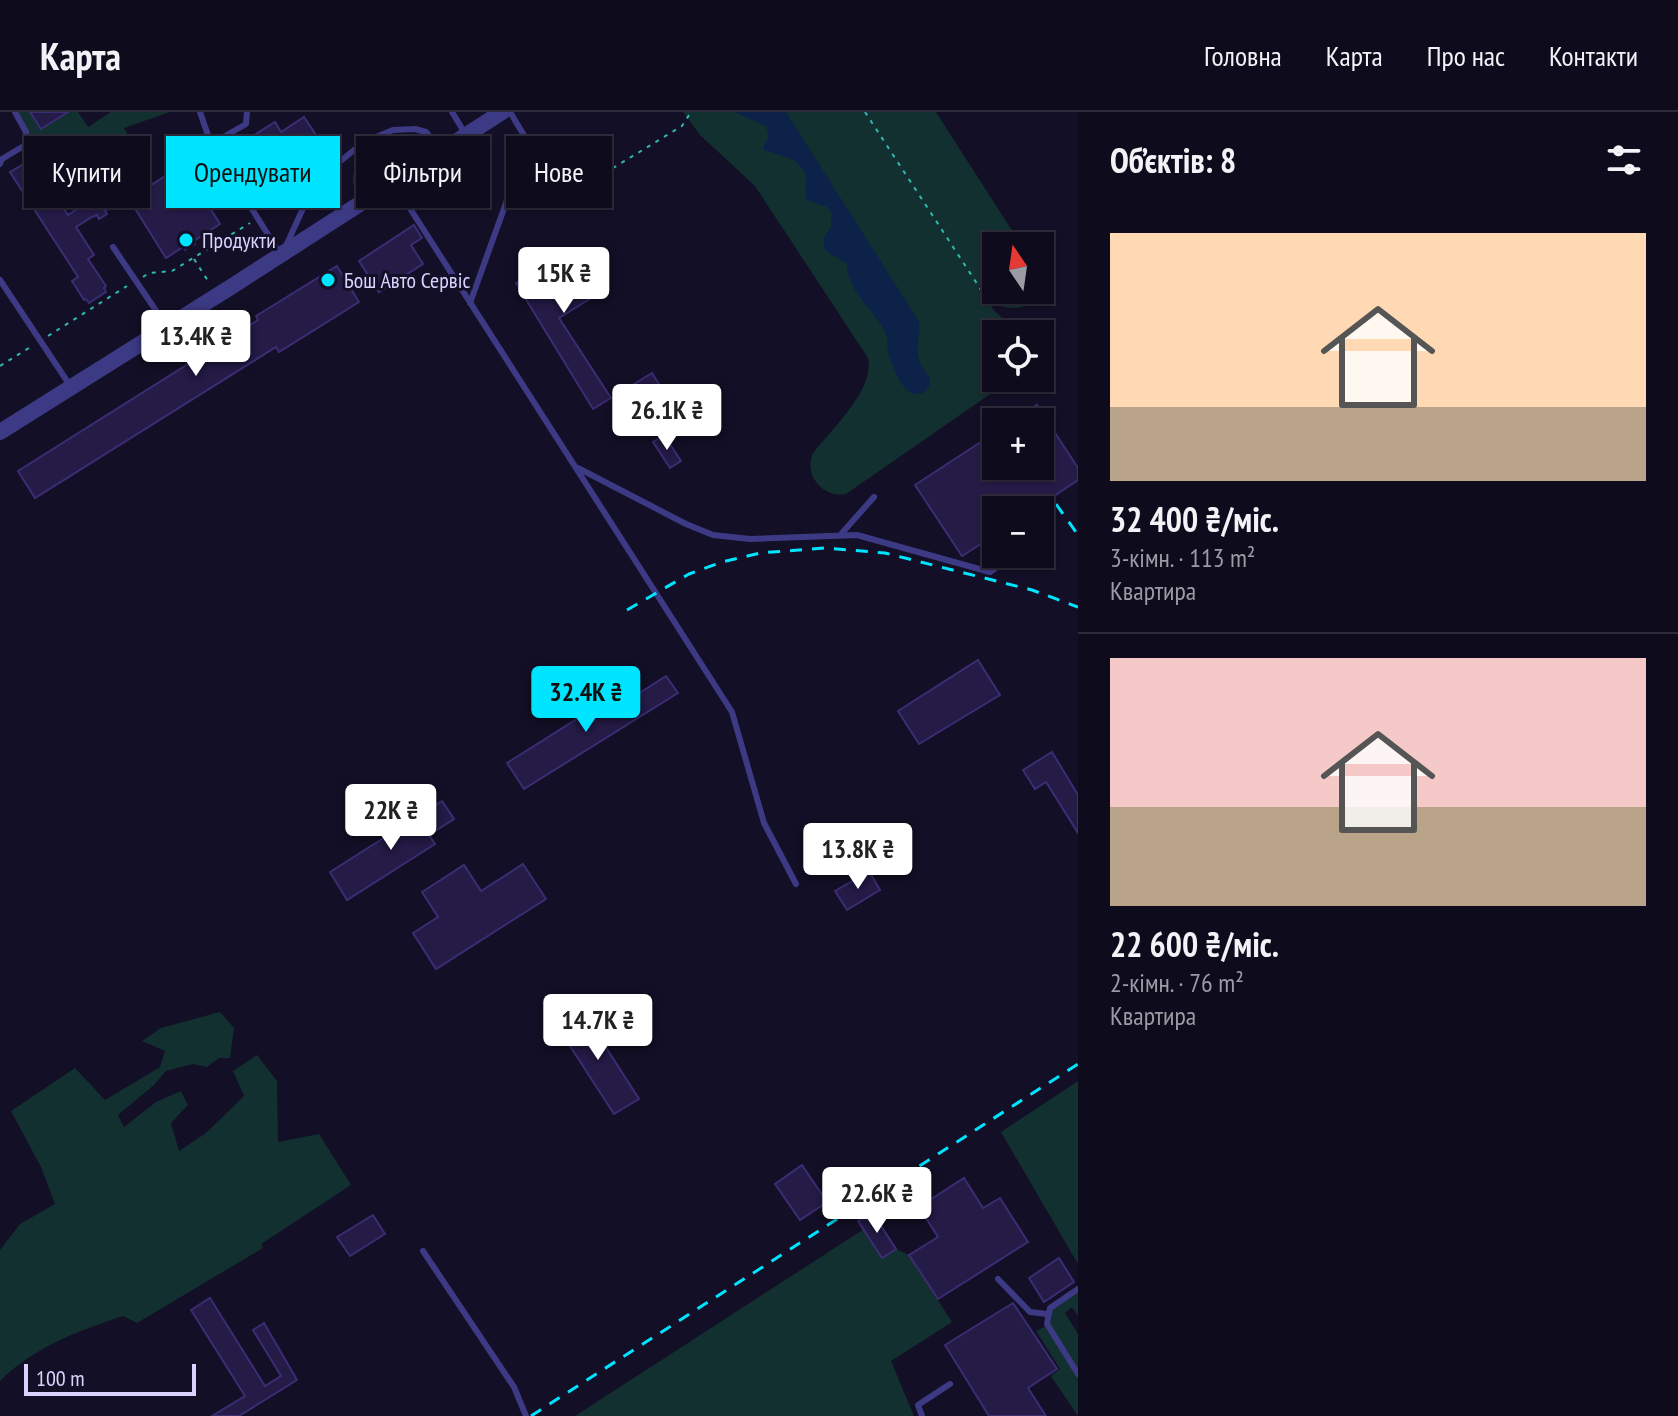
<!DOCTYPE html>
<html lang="uk">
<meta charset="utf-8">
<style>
body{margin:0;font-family:"PT Sans Narrow",sans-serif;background:#1c1929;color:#f1f3f6;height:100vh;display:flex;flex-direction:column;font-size:30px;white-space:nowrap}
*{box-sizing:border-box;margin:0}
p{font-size:26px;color:#9b9ba3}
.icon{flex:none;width:44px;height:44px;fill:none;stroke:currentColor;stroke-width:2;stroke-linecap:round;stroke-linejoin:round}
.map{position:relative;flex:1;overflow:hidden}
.drawer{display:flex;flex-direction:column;background:#0e0b1c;width:600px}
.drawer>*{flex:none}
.hud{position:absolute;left:24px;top:24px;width:760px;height:72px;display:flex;gap:16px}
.needle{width:52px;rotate:347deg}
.controls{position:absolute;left:982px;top:120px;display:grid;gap:16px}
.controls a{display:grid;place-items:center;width:72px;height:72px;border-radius:0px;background:#0e0b1c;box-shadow:0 2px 6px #0004,0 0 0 2px #2e2b3b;font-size:40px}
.scale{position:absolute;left:24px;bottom:20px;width:172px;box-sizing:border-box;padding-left:8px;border:4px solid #d9d4ff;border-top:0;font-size:22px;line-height:28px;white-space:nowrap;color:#d9d4ff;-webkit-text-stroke:6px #130f26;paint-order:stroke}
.price{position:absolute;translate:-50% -68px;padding:0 18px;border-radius:8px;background:#fff;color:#222;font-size:26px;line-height:52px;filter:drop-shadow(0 2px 4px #0008)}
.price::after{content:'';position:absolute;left:50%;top:48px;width:24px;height:18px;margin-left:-12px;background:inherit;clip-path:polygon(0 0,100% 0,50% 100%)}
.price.active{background:#00e5ff;color:#111}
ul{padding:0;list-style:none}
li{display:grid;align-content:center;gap:16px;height:424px;padding:0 32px}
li+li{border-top:2px solid #2e2b3b}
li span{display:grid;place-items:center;height:248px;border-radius:0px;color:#555}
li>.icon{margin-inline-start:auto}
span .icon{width:144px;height:144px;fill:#fffc;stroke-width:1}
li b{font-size:34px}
h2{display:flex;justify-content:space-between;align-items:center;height:96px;padding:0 32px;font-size:34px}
.pill{padding:0 28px;border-radius:0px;background:#0e0b1c;box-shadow:0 2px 6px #0004,0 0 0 2px #2e2b3b;font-size:28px;line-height:72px}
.pill.active{background:#00e5ff;color:#111}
header{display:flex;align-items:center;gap:48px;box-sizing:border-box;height:112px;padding:0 40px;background:#0e0b1c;border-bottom:2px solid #2e2b3b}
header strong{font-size:38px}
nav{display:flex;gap:44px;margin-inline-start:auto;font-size:28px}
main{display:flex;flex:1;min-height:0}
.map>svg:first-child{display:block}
.green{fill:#12302f}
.water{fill:#0c2248}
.building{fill:#241b47;stroke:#3b2d73;stroke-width:2}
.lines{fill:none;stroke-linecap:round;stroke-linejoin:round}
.path{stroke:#2fb8b0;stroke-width:2;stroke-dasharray:4 6;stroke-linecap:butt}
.service{stroke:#3d3a85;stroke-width:6}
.tertiary{stroke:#3d3a85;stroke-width:16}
.rail{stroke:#00e5ff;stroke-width:3;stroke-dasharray:12 10;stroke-linecap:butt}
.poi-dot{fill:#00e5ff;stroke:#130f26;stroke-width:3}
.labels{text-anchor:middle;stroke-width:6;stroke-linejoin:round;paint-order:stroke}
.poi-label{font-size:22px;fill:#d9d4ff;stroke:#130f26;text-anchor:start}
</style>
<header>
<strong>Карта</strong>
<nav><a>Головна</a><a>Карта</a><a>Про нас</a><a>Контакти</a></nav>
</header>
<main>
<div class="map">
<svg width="1078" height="1304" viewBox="0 0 1078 1304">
<rect width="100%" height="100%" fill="#130f26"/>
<g class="green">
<path d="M17 0H30L41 17 68 0H78L88 15 111 0H170L124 16 132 30C88 58 72 46 27 32Z"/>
<path d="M683 0H936L1022 134H996V178H1038C1029 201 1009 198 990 191 995 206 1014 210 1024 222H996V266H1007L996 278 846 382C823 386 803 363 813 341 832 317 875 277 868 246L755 74 700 23Z"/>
<path d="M407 29 413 33 411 40 360 74 353 72V63Z"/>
<path d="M220 900 234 916 230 946H219L207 955 193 952 166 959 154 973 118 1003 124 1015 156 990 181 979 188 993 171 1011 179 1039 206 1021 244 984 233 959 257 943 277 969 278 1030 319 1022 351 1073 261 1132 263 1136 137 1211 123 1204C78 1219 34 1235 0 1269V1138L20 1112 55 1092 41 1055 11 999 75 956 105 988 160 955 165 939 142 929 161 916Z"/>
<path d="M1078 969V1152L1001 1020Z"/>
<path d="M864 1117 882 1146 896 1137 909 1143 952 1210 891 1249 914 1304H575Z"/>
<path d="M1078 1181V1204L1072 1195 1065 1201 1078 1222V1304L1051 1264 1060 1257 1036 1219 1050 1212 1052 1197Z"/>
</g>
<path class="water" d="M734 0H786L918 208C923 222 914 233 919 247 923 262 938 266 924 281L913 282C900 275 892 255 888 240 887 234 888 228 886 222 874 196 848 182 847 152L825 138 823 126 831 115 832 101 827 95 807 88C804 80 806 76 806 68 805 46 780 44 764 38V34L769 24 766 14Z"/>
<g class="building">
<path d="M30 0H68L41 17Z"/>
<path d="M304 5 316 23 263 57 245 29 275 10 281 20Z"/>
<path d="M32 47 68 103 84 92 74 77 107 56 126 85 105 99 107 102 99 107 97 103 92 105 76 115 94 143 88 147 106 174 104 176 106 180 89 191 86 187 84 188 72 169 78 165 10 60Z"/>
<path d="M183 53 220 112 194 129 195 132 185 138 183 135 166 146 129 87Z"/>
<path d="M414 113 422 126 411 133 423 152 379 180 359 149Z"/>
<path d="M571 137 598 182 559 206 611 286 593 297 516 171Z"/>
<path d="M337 154 359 190 279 240 276 235 35 386 18 359 258 208 256 204Z"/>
<path d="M652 261 681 307 663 318 634 272Z"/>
<path d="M1037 293 1078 356V368L1033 398H996V422L962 444 915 373 996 320V354H1040V310H1011Z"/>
<path d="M664 323 681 349 670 356 653 330Z"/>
<path d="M978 548 1000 583 919 632 898 599Z"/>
<path d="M666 564 678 581 524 677 507 651 596 595 602 605Z"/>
<path d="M1052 640 1078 683V721L1046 670 1035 677 1023 658Z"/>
<path d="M442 689 454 707 429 723 435 732 347 788 330 760Z"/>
<path d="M523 752 546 787 436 857 413 821 438 805 422 780 464 753 481 779Z"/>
<path d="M869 759 880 778 847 798 835 779Z"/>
<path d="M582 898 639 987 614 1002 557 914Z"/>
<path d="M802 1053 827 1090 800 1108 775 1072Z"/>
<path d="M964 1066 983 1096 1000 1086 1028 1130 938 1187 909 1143 938 1125 919 1095Z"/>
<path d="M872 1100 896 1137 882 1146 858 1109Z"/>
<path d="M373 1103 385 1122 350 1144 337 1125Z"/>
<path d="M1059 1146 1074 1170 1044 1190 1029 1166Z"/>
<path d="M210 1186 265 1274 281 1264 253 1218 264 1211 297 1268 239 1304H212L245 1284 191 1198Z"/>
<path d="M1013 1191 1057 1257 1028 1276 1046 1304H989L945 1233Z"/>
</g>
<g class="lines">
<g class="path">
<path d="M865 0 989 190"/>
<path d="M528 59 582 71 590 70 682 14 691 0"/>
<path d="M194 147 210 172"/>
<path d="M143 165 149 161 172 159 250 111"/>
<path d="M48 224 127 174"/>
<path d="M0 254 32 234"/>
</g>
<g class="service">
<path d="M15 0 26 20 27 32"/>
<path d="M200 0 211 32 279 140"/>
<path d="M452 0 466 23"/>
<path d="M211 32 246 12 247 0"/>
<path d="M0 52 2 47 27 32 82 49 116 40"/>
<path d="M395 73 732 600 764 711 796 772"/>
<path d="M113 135 165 212"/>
<path d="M285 136 305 92 332 56 364 30 393 18 415 17 426 20 440 36"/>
<path d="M0 168 71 275"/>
<path d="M470 191 528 30 510 0"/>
<path d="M578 356 686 412 713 423 750 427 857 423 990 460 1015 442"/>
<path d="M842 421 874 385"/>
<path d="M1040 425 1048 420"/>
<path d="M423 1139 514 1275 526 1304"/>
<path d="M998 1167 1030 1200 1047 1202"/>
<path d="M1078 1177 1050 1196 1047 1212 1078 1262"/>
<path d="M922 1304 918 1293 950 1272"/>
</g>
<path class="tertiary" d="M0 320 234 173 502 0"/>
<g class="rail">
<path d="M1056 392 1078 423"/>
<path d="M627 498 689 462 722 450 760 441 824 436 885 441 1032 478 1078 495"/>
<path d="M531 1304 1078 952"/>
</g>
</g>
<g class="poi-dot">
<circle cx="186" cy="128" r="8"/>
<circle cx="328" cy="168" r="8"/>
</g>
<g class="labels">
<g class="poi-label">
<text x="202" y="136">Продукти</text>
<text x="344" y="176">Бош Авто Сервіс</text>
</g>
</g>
</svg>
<div class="controls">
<a><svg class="needle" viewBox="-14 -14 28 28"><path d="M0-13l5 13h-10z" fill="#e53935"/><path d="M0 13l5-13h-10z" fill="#9b9ba3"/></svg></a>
<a><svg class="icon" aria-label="locate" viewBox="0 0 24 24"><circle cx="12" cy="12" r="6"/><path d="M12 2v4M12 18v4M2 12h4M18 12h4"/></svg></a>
<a>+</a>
<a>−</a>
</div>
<div class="scale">100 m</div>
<b class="price" style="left:564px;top:203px">15K ₴</b>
<b class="price" style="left:196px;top:266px">13.4K ₴</b>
<b class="price" style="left:667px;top:340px">26.1K ₴</b>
<b class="price active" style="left:586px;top:622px">32.4K ₴</b>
<b class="price" style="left:391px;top:740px">22K ₴</b>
<b class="price" style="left:858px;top:779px">13.8K ₴</b>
<b class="price" style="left:598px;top:950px">14.7K ₴</b>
<b class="price" style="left:877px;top:1123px">22.6K ₴</b>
<div class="hud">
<a class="pill">Купити</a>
<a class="pill active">Орендувати</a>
<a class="pill">Фільтри</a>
<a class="pill">Нове</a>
</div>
</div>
<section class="drawer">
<h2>Об’єктів: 8<svg class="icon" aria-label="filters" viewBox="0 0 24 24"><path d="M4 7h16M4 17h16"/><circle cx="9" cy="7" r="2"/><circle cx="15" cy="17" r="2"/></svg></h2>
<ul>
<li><span style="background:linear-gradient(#ffd9b3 70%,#b9a48a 0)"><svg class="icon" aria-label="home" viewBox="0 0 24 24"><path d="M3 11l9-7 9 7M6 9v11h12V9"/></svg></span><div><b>32 400 ₴/міс.</b><p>3-кімн. · 113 m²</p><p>Квартира</p></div></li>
<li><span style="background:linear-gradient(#f6c9c9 60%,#b9a48a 0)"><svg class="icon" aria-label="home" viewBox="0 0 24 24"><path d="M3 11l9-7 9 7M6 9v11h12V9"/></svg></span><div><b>22 600 ₴/міс.</b><p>2-кімн. · 76 m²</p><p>Квартира</p></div></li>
</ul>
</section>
</main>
